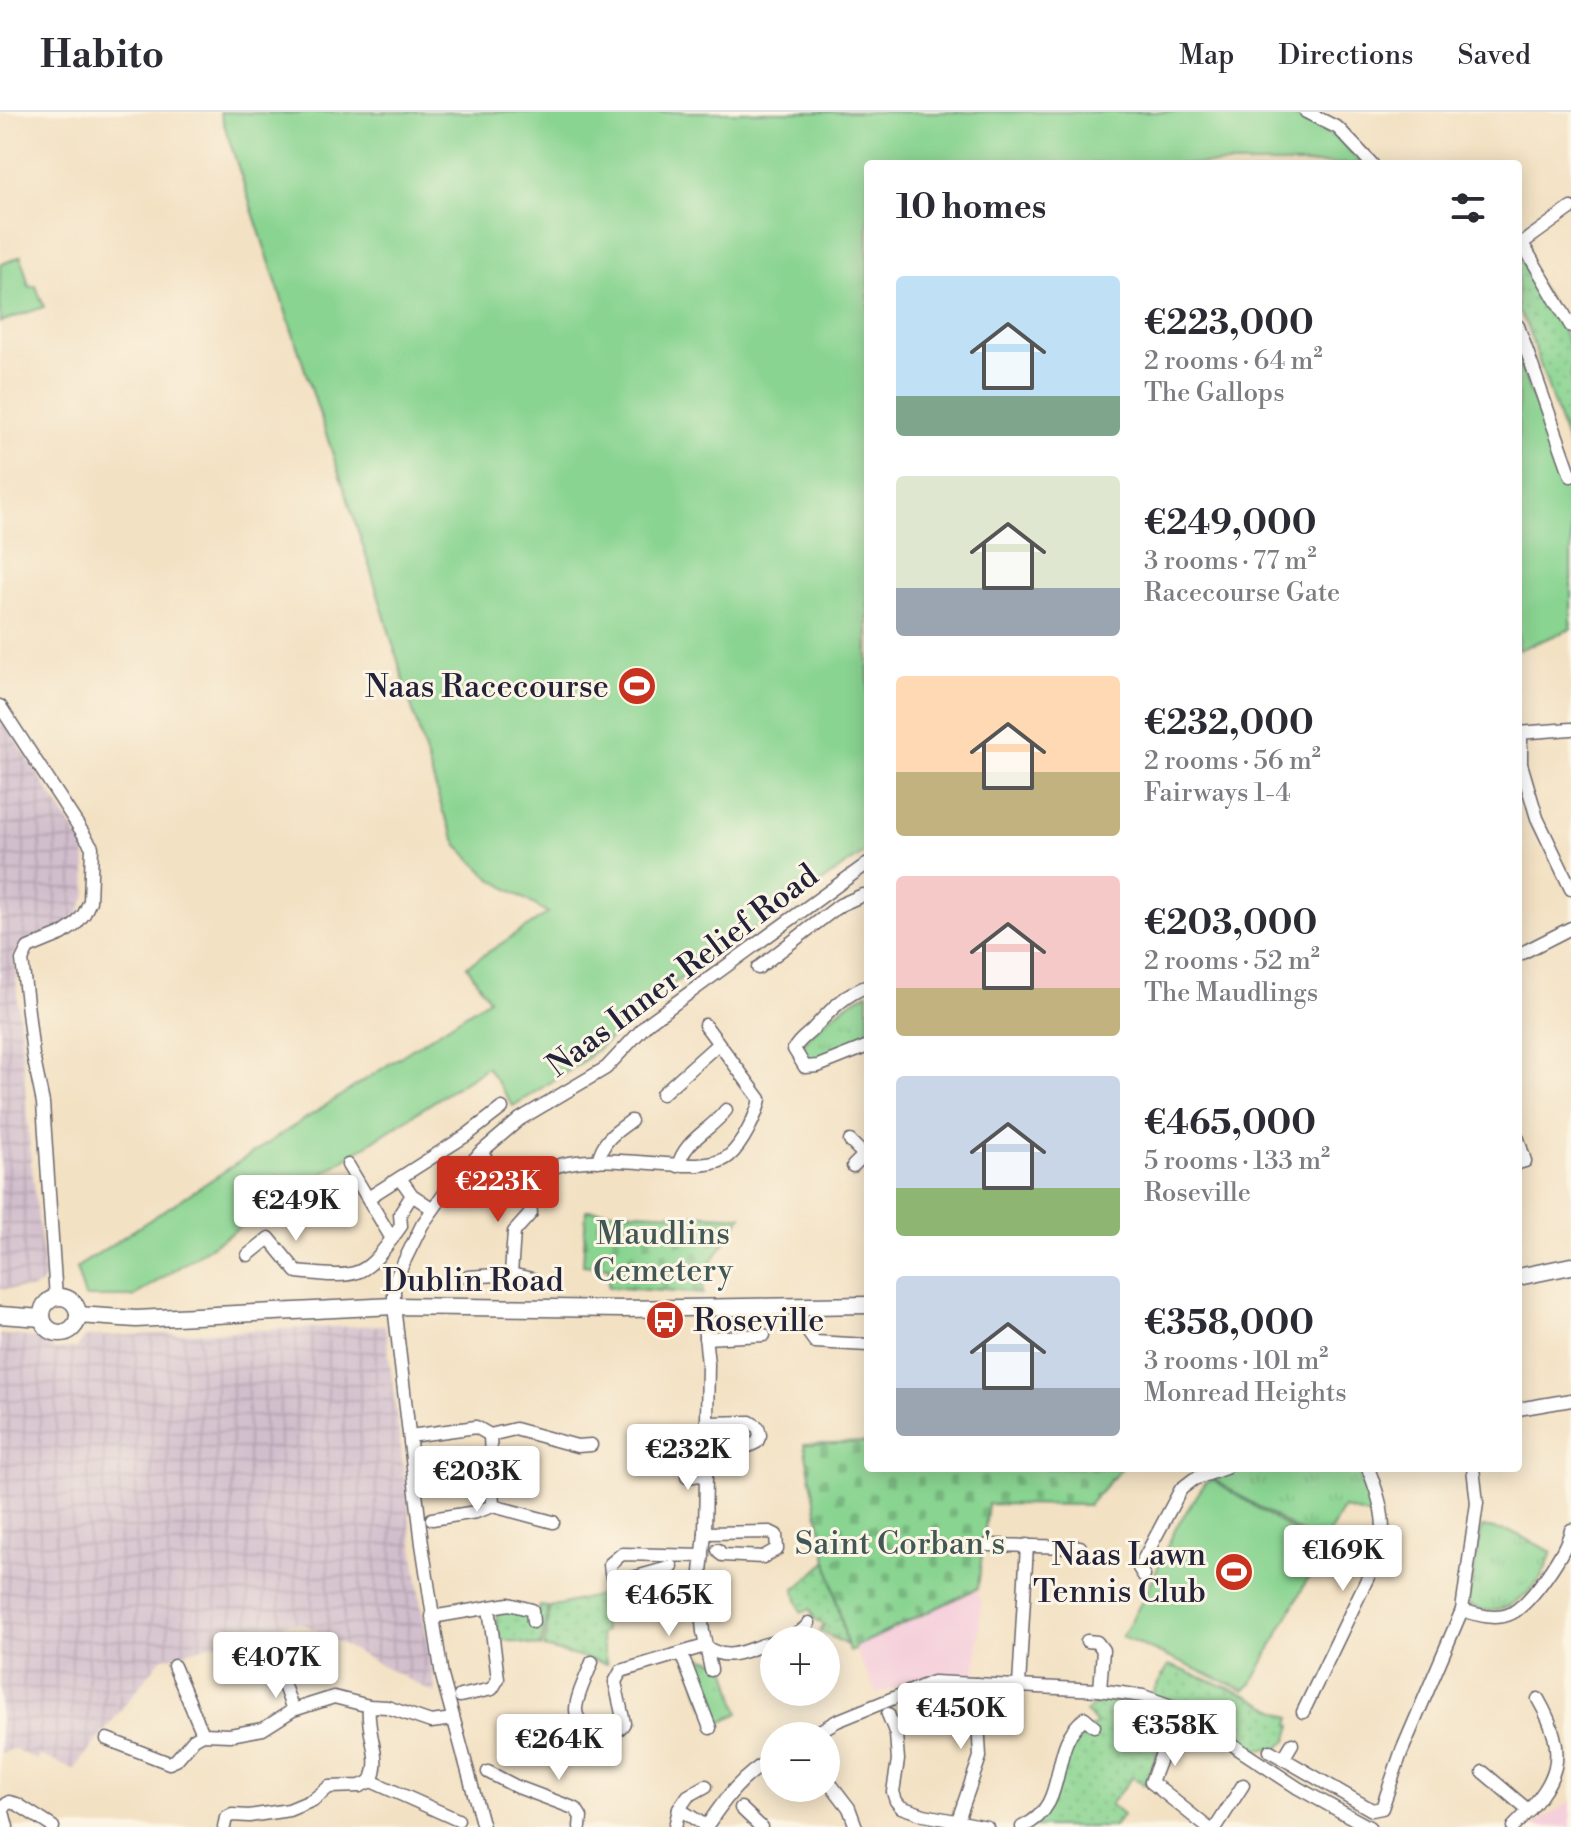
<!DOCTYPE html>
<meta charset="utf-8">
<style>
body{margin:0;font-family:"Libre Bodoni",serif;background:#f2f2f3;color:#2b2b33;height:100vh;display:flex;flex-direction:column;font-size:30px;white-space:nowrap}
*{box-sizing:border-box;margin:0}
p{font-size:26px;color:#7c7c81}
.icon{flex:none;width:44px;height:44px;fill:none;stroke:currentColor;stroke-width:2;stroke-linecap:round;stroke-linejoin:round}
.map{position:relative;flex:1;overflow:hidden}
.side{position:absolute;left:864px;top:48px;width:658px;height:1312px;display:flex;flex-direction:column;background:#fff;border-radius:8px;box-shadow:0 4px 20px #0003}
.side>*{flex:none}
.controls{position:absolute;left:760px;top:1514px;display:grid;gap:16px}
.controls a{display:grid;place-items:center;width:80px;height:80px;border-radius:50%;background:#fff;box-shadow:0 4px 20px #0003;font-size:40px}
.price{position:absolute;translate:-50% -68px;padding:0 18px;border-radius:8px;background:#fff;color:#222;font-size:26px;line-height:52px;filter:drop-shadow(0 2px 4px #0008)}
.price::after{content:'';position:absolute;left:50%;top:48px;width:24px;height:18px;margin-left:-12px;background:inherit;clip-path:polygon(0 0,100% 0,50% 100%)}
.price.active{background:#c8321e;color:#fff}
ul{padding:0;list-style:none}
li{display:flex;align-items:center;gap:24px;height:200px;padding:0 32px}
li span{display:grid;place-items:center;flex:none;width:224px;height:160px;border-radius:8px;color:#555}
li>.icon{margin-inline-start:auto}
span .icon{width:96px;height:96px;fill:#fffc;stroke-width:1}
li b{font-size:34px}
h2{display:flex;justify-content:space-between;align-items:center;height:96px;padding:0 32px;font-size:34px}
header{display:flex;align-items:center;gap:48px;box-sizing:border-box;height:112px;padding:0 40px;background:#fff;border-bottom:2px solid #e1e1e2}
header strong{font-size:38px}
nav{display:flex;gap:44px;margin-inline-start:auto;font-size:28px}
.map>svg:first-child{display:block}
.built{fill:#f5cfdb}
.industrial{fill:url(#industrial-grid)}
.grass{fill:url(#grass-tufts);stroke:#567b66;stroke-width:2}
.cemetery{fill:url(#cemetery-stones);stroke:#567b66;stroke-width:2}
.park{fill:url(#park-dots);stroke:#567b66;stroke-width:2}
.pitch{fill:#89d491;stroke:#567b66;stroke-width:2}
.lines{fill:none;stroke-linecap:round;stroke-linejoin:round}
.minor-casing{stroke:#6b656b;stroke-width:15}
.major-casing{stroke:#6b656b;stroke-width:19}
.minor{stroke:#fff;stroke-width:12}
.major{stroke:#fff;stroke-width:16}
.labels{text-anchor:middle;stroke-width:6;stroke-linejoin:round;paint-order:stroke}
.poi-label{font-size:32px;fill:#22223b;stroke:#fcf5e5;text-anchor:end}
.street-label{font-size:32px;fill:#22223b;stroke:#fcf5e5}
.park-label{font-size:32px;fill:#415755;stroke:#fcf5e5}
</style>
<header>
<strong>Habito</strong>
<nav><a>Map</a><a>Directions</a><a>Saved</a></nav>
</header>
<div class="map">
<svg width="1571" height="1715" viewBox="0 0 1571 1715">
<defs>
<pattern id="industrial-grid" width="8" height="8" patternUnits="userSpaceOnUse" patternTransform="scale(2)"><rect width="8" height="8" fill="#d1bdcc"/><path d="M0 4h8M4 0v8" fill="none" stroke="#b3a2b0"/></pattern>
<pattern id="grass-tufts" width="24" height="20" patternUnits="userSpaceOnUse" patternTransform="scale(2)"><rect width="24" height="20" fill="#89d491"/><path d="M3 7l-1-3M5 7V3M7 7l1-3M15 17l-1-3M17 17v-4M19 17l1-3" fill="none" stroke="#76b67e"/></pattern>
<pattern id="cemetery-stones" width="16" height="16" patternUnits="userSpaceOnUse" patternTransform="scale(2)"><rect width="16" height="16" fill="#89d491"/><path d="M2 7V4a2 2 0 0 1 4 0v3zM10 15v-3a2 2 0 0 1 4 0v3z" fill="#76b67e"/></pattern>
<pattern id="park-dots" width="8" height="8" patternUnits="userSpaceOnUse" patternTransform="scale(2)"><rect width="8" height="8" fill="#89d491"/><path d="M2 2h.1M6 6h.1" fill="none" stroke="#76b67e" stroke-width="1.8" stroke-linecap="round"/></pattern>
</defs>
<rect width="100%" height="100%" fill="#fcf5e5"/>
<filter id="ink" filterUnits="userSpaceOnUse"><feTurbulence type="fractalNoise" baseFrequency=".0125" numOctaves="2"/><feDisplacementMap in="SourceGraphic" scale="16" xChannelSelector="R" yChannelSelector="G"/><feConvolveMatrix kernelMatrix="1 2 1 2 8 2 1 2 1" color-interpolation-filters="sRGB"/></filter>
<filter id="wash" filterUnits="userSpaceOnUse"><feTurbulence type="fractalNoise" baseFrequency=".006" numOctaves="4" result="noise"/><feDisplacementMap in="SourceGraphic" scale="32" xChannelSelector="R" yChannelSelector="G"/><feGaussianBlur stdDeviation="1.8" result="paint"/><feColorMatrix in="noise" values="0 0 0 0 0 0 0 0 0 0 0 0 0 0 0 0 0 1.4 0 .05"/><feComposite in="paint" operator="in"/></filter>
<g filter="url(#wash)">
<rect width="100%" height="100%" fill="#f3e1c3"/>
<g class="built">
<path d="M978 1476 977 1483 981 1489 976 1561 934 1563 877 1582 854 1535Z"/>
<path d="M1571 1689V1715H1533Z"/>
</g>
<g class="industrial">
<path d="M0 603 85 736 87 781 79 800 65 815 30 826 14 842 31 1049 45 1165 41 1172 32 1177H0Z"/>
<path d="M385 1213 420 1487 436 1582 303 1512 289 1511 161 1547 74 1658 39 1643 37 1648 14 1637 0 1641V1223L42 1226 55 1238 77 1236 84 1225Z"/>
</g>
<g class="grass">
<path d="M868 881V932L810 951 801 939C807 920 849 888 868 881Z"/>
<path d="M1244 1356H1357L1374 1393V1405L1343 1396 1323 1434 1213 1367Z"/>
<path d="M1482 1415 1512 1420 1552 1440C1549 1448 1546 1456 1542 1464 1528 1487 1492 1511 1468 1491Z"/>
<path d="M698 1540 704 1546 725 1551 739 1601 717 1613 715 1609 719 1606 716 1600 705 1595 686 1543Z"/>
</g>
<g class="cemetery">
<path d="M586 1098 729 1104H742L703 1163V1182L608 1175 609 1155 583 1153Z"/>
<path d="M868 1330V1356H1122L1088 1393 988 1392 978 1476 855 1535V1538L849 1540 827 1449 804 1332Z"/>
</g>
<g class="park">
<path d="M1518 146 1526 153 1554 195 1571 239V343L1527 214 1518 198Z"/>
<path d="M827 1449 847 1533 820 1519 824 1513 815 1508 810 1497 801 1500 794 1476 799 1474Z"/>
<path d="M600 1483V1495L605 1519 600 1523 607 1552 544 1536 550 1495Z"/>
<path d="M540 1494 548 1495 541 1535 499 1527 496 1505 501 1498C515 1497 523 1503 537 1503Z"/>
<path d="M1169 1553 1249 1584 1291 1606 1289 1613 1292 1614 1287 1628 1277 1638 1256 1637 1194 1594 1180 1603 1174 1619 1169 1617 1166 1620 1144 1673 1132 1665 1110 1692 1123 1703 1113 1715H1033L1067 1638 1082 1616H1091L1096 1611 1085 1600 1101 1588 1107 1587 1144 1595Z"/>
</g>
<g class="pitch">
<path d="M220 0 298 2 300 0H1285L1338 26 1362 52H868V738L647 890 611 926 578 953 513 994 487 955 133 1185H85L76 1156 489 887 467 854 548 801 490 766 458 734 443 700 368 449Z"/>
<path d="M21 144 29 175 36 174 44 195 0 210V153Z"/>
<path d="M1518 248 1562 363 1571 379V517L1518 538Z"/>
<path d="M1213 1368 1323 1438 1252 1571 1244 1578 1122 1525 1146 1482 1176 1415 1206 1370Z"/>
</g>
</g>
<g filter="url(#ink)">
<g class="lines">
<g class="minor-casing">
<g id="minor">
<path d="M1306 0 1338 16 1372 52"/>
<path d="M1522 131 1571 214"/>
<path d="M1518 134 1571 96"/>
<path d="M1518 214 1571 364"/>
<path d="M0 594 92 735 90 789 84 802 75 813 62 822 28 836 22 848 33 943 43 991 56 1186"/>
<path d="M1521 620V652L1537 706 1571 777"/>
<path d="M1518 621 1571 617"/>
<path d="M1518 843 1571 816"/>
<path d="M758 856 840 793 863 783"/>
<path d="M868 874C843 883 829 900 812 918 805 925 799 928 794 937L805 955 818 954 868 934"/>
<path d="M662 982 718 932"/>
<path d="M1518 1027 1525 1049 1518 1051"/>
<path d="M850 1029 864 1043 853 1054"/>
<path d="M480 1041C487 1047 495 1058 503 1061 523 1070 549 1054 569 1051 611 1044 656 1054 698 1053 709 1052 720 1051 729 1044 742 1033 757 1003 760 987L705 913"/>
<path d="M598 1049C603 1028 614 1021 631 1009"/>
<path d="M348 1053 392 1127"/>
<path d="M678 1054C685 1027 710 1019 726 998"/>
<path d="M400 1066 412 1083 433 1097"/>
<path d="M368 1086 467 1023 502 996"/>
<path d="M248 1143 269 1126 297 1160C362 1167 364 1166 401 1114L400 1102 412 1083"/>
<path d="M511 1162 514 1120 531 1101 525 1063"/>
<path d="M468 1165 511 1162 536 1168"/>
<path d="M798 1193 805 1216 815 1230 868 1233"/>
<path d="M702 1195 708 1252 705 1421 699 1480 703 1520 711 1558"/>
<path d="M705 1226 764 1223"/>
<path d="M1518 1297 1571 1288"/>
<path d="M707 1311 750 1310 758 1315 760 1323 757 1330 749 1334 725 1329"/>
<path d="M490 1323 493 1394 553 1410"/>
<path d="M410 1324 476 1315 490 1323 515 1317 577 1334 591 1333"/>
<path d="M687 1365 706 1362"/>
<path d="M432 1407 476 1400 493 1394"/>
<path d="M705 1421 770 1420 776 1423 777 1437 763 1445 722 1443 718 1438"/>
<path d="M988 1433 1080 1435"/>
<path d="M672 1455 618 1470 611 1461 610 1452 622 1442 703 1444"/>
<path d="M1144 1464 1139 1456 1181 1377 1194 1367 1225 1356"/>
<path d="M1462 1498C1477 1503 1497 1509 1512 1501 1532 1490 1566 1440 1571 1418"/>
<path d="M432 1505 509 1492 532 1498 533 1510"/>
<path d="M267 1528 293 1598"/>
<path d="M781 1528C791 1526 803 1520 809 1511"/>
<path d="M1087 1529 1097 1530 1103 1538 1100 1578"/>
<path d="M681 1541 710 1616"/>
<path d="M592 1550C587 1564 576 1584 576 1598 576 1617 614 1630 624 1611L615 1570 621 1559 705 1534C730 1553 748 1535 774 1530"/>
<path d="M174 1554 203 1622"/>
<path d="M1019 1574 1027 1433"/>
<path d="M460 1584 492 1577 498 1567 489 1495"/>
<path d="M1303 1600 1382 1436C1386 1406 1379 1384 1368 1356"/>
<path d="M888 1602 896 1622 898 1648 893 1680 896 1689 901 1695 924 1703 987 1715"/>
<path d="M1157 1623 1168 1626 1151 1670 1207 1715"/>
<path d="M811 1624 837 1609 933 1570 1099 1578 1143 1584 1194 1602 1240 1638 1298 1676 1369 1715"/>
<path d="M107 1627 169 1651 176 1648 194 1627 203 1622 230 1623 263 1617 293 1598 334 1585 369 1594 387 1595 431 1610 453 1607"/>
<path d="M1270 1639 1372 1698 1382 1696 1401 1641 1462 1498 1477 1391 1473 1356"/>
<path d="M1283 1647 1292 1632"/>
<path d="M488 1660 515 1674 576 1697 581 1705 580 1715"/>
<path d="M1483 1660 1529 1699"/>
<path d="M826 1666 849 1696 856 1715"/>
<path d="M371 1669 458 1708"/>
<path d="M741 1696 761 1715"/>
<path d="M679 1697 688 1684 706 1674"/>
<path d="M958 1708 980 1645 976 1572"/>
<path d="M7 1715 2 1696 9 1690 17 1692 53 1715"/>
<path d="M224 1715 226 1706 232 1703 249 1704 289 1698 313 1688 329 1675 360 1674 371 1669C383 1646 366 1623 369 1594"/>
<path d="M483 1715 442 1564 422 1432 394 1194V1170L422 1113 447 1078 480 1041 520 1007 606 956 648 911 868 751"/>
<path d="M675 1715 679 1697 706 1714"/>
<path d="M706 1715C727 1684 741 1665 774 1645"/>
<path d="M1022 1715C1072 1693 1046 1635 1085 1606L1094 1614"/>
<path d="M1216 1715 1243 1673"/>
<path d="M1513 1715C1558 1670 1571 1645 1538 1587"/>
</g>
</g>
<g class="major-casing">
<g id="major">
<path d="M1518 1165 1571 1154"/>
<circle cx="60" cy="1203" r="18"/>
<path d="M0 1203 42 1206"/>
<path d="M78 1203 136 1207 394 1194 623 1197 868 1193"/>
</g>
</g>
<use href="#minor" class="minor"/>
<use href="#major" class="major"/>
</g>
</g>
<defs>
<g id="stadium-disc" transform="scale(2)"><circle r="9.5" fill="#c8321e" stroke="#fcf5e5"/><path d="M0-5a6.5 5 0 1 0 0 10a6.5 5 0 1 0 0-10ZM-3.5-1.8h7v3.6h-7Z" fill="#fff"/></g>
<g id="bus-disc" transform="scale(2)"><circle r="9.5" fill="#c8321e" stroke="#fcf5e5"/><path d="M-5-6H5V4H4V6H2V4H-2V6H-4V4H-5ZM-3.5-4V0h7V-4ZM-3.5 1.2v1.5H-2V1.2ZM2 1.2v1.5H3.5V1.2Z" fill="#fff"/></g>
</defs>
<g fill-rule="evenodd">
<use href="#stadium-disc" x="637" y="574"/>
<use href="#bus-disc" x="665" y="1208"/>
<use href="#stadium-disc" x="1234" y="1460"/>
</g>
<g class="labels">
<g class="poi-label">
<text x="609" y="585">Naas Racecourse</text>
<text x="693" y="1219" text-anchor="start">Roseville</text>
<text x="1206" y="1453">Naas Lawn<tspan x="1206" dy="37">Tennis Club</tspan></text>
</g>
<g class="street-label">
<text transform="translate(682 858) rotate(-37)" y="11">Naas Inner Relief Road</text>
<text x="473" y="1179">Dublin Road</text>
</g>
<g class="park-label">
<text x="663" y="1132">Maudlins<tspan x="663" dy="37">Cemetery</tspan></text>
<text x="900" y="1442">Saint Corban's</text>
</g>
</g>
</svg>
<div class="controls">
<a>+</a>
<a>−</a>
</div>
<b class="price active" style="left:498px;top:1112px">€223K</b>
<b class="price" style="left:296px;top:1131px">€249K</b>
<b class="price" style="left:688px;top:1380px">€232K</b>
<b class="price" style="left:477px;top:1402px">€203K</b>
<b class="price" style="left:1343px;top:1481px">€169K</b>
<b class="price" style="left:669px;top:1526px">€465K</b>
<b class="price" style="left:276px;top:1588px">€407K</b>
<b class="price" style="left:961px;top:1639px">€450K</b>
<b class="price" style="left:1175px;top:1656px">€358K</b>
<b class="price" style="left:559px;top:1670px">€264K</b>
<section class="side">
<h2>10 homes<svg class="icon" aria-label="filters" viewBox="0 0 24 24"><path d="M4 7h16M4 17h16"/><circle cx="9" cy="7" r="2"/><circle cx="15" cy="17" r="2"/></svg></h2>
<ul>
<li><span style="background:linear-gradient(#bfe0f5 75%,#7fa58c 0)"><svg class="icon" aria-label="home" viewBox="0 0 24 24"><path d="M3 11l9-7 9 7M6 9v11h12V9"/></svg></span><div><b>€223,000</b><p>2 rooms · 64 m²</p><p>The Gallops</p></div></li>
<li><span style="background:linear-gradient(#dfe7d0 70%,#9aa5b1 0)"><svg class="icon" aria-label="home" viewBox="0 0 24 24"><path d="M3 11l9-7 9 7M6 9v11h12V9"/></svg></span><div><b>€249,000</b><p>3 rooms · 77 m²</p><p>Racecourse Gate</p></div></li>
<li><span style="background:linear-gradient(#ffd9b3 60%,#c2b280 0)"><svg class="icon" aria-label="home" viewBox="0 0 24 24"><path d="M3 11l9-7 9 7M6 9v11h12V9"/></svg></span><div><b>€232,000</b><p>2 rooms · 56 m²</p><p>Fairways 1-4</p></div></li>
<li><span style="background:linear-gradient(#f6c9c9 70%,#c2b280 0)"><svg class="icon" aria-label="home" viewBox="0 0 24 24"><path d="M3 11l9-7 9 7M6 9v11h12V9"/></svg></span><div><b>€203,000</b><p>2 rooms · 52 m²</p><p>The Maudlings</p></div></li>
<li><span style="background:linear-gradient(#c9d6e8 70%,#8fb573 0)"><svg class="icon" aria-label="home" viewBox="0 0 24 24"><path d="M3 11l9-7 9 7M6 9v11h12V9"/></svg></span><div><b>€465,000</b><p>5 rooms · 133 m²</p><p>Roseville</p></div></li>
<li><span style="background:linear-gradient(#c9d6e8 70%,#9aa5b1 0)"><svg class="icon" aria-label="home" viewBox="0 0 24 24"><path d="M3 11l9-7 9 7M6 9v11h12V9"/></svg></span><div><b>€358,000</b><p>3 rooms · 101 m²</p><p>Monread Heights</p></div></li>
</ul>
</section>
</div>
